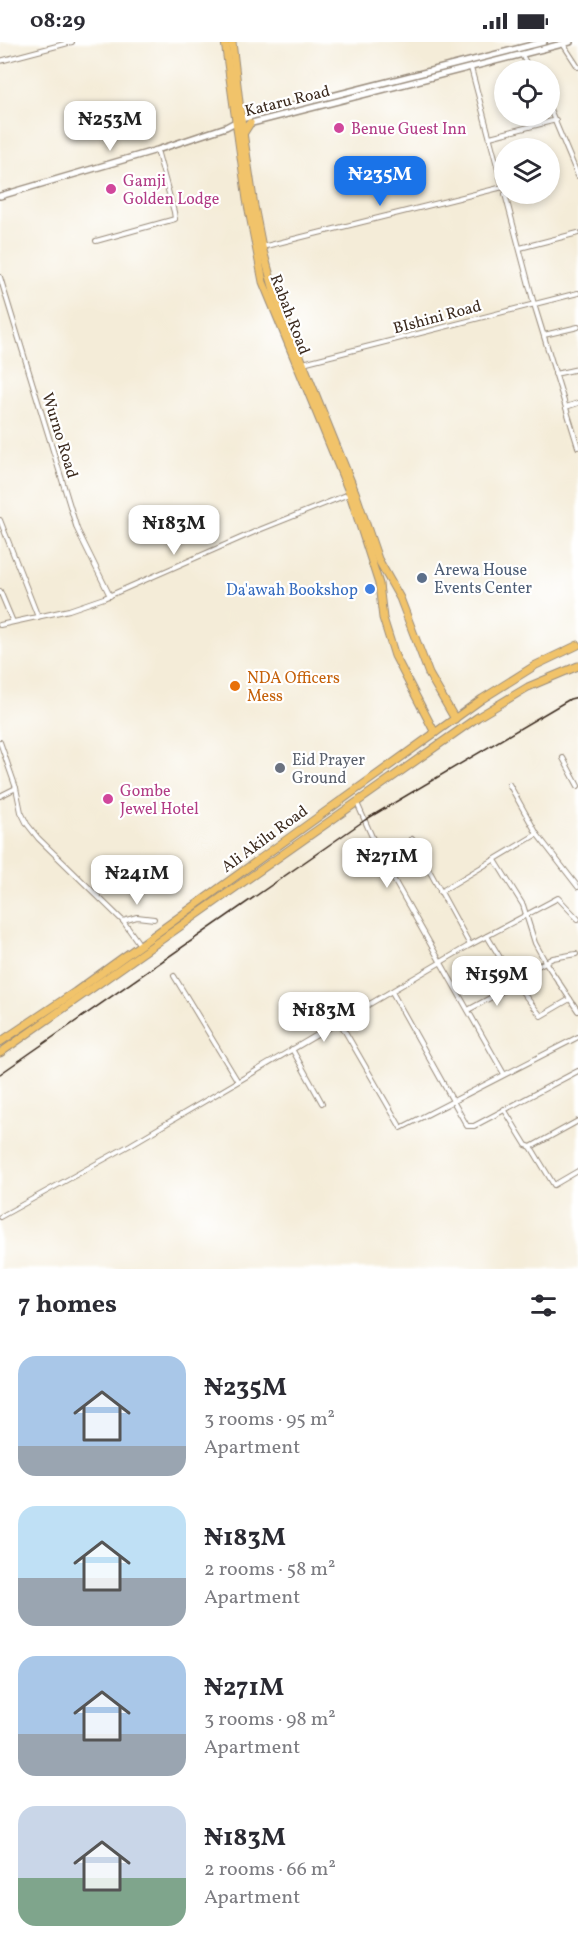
<!DOCTYPE html>
<meta charset="utf-8">
<style>
body{margin:0;font-family:Vollkorn,serif;background:#f7f7f7;color:#2b2b33;height:100vh;display:flex;flex-direction:column;font-size:22px;white-space:nowrap}
*{box-sizing:border-box;margin:0}
p{font-size:20px;color:#7c7c81}
.icon{flex:none;width:33px;height:33px;fill:none;stroke:currentColor;stroke-width:2;stroke-linecap:round;stroke-linejoin:round}
.map{position:relative;height:1227px;overflow:hidden}
.side{display:flex;flex-direction:column;background:#fff;flex:1}
.side>*{flex:none}
.tools{position:absolute;left:494px;top:18px;display:grid;gap:12px}
.tools a{display:grid;place-items:center;width:66px;height:66px;border-radius:50%;background:#fff;box-shadow:0 3px 9px #0003;font-size:30px}
.price{position:absolute;translate:-50% -51px;padding:0 14px;border-radius:12px;background:#fff;color:#222;font-size:20px;line-height:39px;filter:drop-shadow(0 2px 3px #0008)}
.price::after{content:'';position:absolute;left:50%;top:36px;width:18px;height:14px;margin-left:-9px;background:inherit;clip-path:polygon(0 0,100% 0,50% 100%)}
.price.on{background:#1a73e8;color:#fff}
ul{padding:0;list-style:none}
li{display:flex;align-items:center;gap:18px;height:150px;padding:0 18px}
li span{display:grid;place-items:center;flex:none;width:168px;height:120px;border-radius:18px;color:#555}
li>.icon{margin-inline-start:auto}
span .icon{width:72px;height:72px;fill:#fffc;stroke-width:1}
li b{font-size:26px}
h2{display:flex;justify-content:space-between;align-items:center;height:72px;padding:0 18px;font-size:26px}
.status{display:flex;justify-content:space-between;align-items:center;height:42px;padding:0 30px;background:#fff;direction:ltr}
.status svg{height:16px;fill:currentColor}
.map>svg:first-child{display:block}
.lines{fill:none;stroke-linecap:round;stroke-linejoin:round}
.minor-casing{stroke:#988b7b;stroke-width:6}
.tertiary-casing{stroke:#988b7b;stroke-width:8}
.primary-casing{stroke:#988b7b;stroke-width:9}
.minor{stroke:#fff;stroke-width:4}
.tertiary{stroke:#fff;stroke-width:5}
.primary{stroke:#f1c36a;stroke-width:7}
.rail{stroke:#3b2a1e;stroke-width:1.5}
.hotel-dot{fill:#d1479c;stroke:#fff;stroke-width:2}
.service-dot{fill:#5c6f8a;stroke:#fff;stroke-width:2}
.shop-dot{fill:#3f7fe0;stroke:#fff;stroke-width:2}
.food-dot{fill:#e8710a;stroke:#fff;stroke-width:2}
.worship-dot{fill:#6b7280;stroke:#fff;stroke-width:2}
.labels{text-anchor:middle;stroke-width:4.5;stroke-linejoin:round;paint-order:stroke}
.street-label{font-size:16px;fill:#3b2a1e;stroke:#fff}
.hotel-label{font-size:16px;fill:#b23c85;stroke:#fff;text-anchor:start}
.service-label{font-size:16px;fill:#4e5e75;stroke:#fff;text-anchor:start}
.shop-label{font-size:16px;fill:#366cbe;stroke:#fff;text-anchor:end}
.food-label{font-size:16px;fill:#c56008;stroke:#fff;text-anchor:start}
.worship-label{font-size:16px;fill:#5b616d;stroke:#fff;text-anchor:start}
</style>
<div class="status"><b>08:29</b><svg viewBox="0 0 49 12"><path d="M0 12V9h3v3zM5 12V6h3v6zM10 12V3h3v9zM15 12V0h3v12zM26 1h20v11H26zM47 4h2v5h-2z"/></svg></div>
<div class="map">
<svg width="578" height="1227" viewBox="0 0 578 1227">
<rect width="100%" height="100%" fill="#fff"/>
<filter id="ink" filterUnits="userSpaceOnUse"><feTurbulence type="fractalNoise" baseFrequency=".0167" numOctaves="2"/><feDisplacementMap in="SourceGraphic" scale="12" xChannelSelector="R" yChannelSelector="G"/><feConvolveMatrix kernelMatrix="1 2 1 2 8 2 1 2 1" color-interpolation-filters="sRGB"/></filter>
<filter id="wash" filterUnits="userSpaceOnUse"><feTurbulence type="fractalNoise" baseFrequency=".008" numOctaves="4" result="noise"/><feDisplacementMap in="SourceGraphic" scale="24" xChannelSelector="R" yChannelSelector="G"/><feGaussianBlur stdDeviation="1.35" result="paint"/><feColorMatrix in="noise" values="0 0 0 0 0 0 0 0 0 0 0 0 0 0 0 0 0 1.4 0 .05"/><feComposite in="paint" operator="in"/></filter>
<g filter="url(#wash)">
<rect width="100%" height="100%" fill="#f4ecd8"/>
</g>
<g filter="url(#ink)">
<g class="lines">
<g class="minor-casing">
<g id="minor">
<path d="M563 2 578 25"/>
<path d="M522 13 530 28"/>
<path d="M0 19 72 0"/>
<path d="M471 26 503 146"/>
<path d="M549 65 578 134"/>
<path d="M490 95 556 78"/>
<path d="M505 152 534 262 578 405"/>
<path d="M96 199 175 177 174 170 157 108"/>
<path d="M262 205 503 145"/>
<path d="M520 206 578 191"/>
<path d="M0 235 77 487 110 554"/>
<path d="M544 293 578 285"/>
<path d="M303 321 578 251"/>
<path d="M555 332 578 327"/>
<path d="M566 365 578 361"/>
<path d="M0 478 38 575"/>
<path d="M0 549 13 580"/>
<path d="M0 583 69 568 104 556 259 488 349 452"/>
<path d="M0 700 16 746 21 770 27 782 38 796 123 879 140 903"/>
<path d="M563 716 578 744"/>
<path d="M509 742 537 792 578 845"/>
<path d="M0 754 16 746"/>
<path d="M357 761 381 815 504 1032"/>
<path d="M412 797 470 903"/>
<path d="M495 818 523 863 535 901 546 921 578 969"/>
<path d="M440 850 537 792"/>
<path d="M123 879 137 875 154 877"/>
<path d="M487 894 516 942 541 974 570 957"/>
<path d="M174 934 237 1038"/>
<path d="M513 937 553 916 576 912"/>
<path d="M392 950 467 1084H474L578 1029"/>
<path d="M468 968 516 942"/>
<path d="M339 979 401 1086 578 995"/>
<path d="M292 1007 322 1061"/>
<path d="M504 1067 526 1103 531 1105 554 1143 578 1129"/>
<path d="M531 1105 578 1079"/>
<path d="M0 1175 130 1103 470 903 558 856 578 877"/>
</g>
</g>
<g class="tertiary-casing">
<g id="tertiary">
<path d="M248 82 570 0"/>
<path d="M0 154 157 108 226 85 241 77 544 0"/>
</g>
</g>
<g class="primary-casing">
<g id="primary">
<path d="M225 0 247 158 263 240 350 452 379 542 383 576 395 614 435 691"/>
<path d="M232 0 241 77 254 164 262 205 275 252 355 450 378 517 400 556 429 632 455 677"/>
<path d="M243 92 250 81"/>
<path d="M0 1000 75 950 482 657 536 623 578 603"/>
<path d="M0 1011 478 675 528 645 578 624"/>
</g>
</g>
<use href="#minor" class="minor"/>
<use href="#tertiary" class="tertiary"/>
<use href="#primary" class="primary"/>
<path class="rail" d="M0 1032 365 778 570 657 578 655"/>
</g>
</g>
<g class="hotel-dot">
<circle cx="339" cy="86" r="6"/>
<circle cx="111" cy="147" r="6"/>
<circle cx="108" cy="757" r="6"/>
</g>
<circle class="service-dot" cx="422" cy="536" r="6"/>
<circle class="shop-dot" cx="370" cy="547" r="6"/>
<circle class="food-dot" cx="235" cy="644" r="6"/>
<circle class="worship-dot" cx="280" cy="726" r="6"/>
<g class="labels">
<g class="street-label">
<text transform="translate(287 58) rotate(-14)" y="6">Kataru Road</text>
<text transform="translate(291 272) rotate(69)" y="6">Rabah Road</text>
<text transform="translate(437 274) rotate(-15)" y="6">BIshini Road</text>
<text transform="translate(61 393) rotate(73)" y="6">Wurno Road</text>
<text transform="translate(264 796) rotate(-36)" y="6">Ali Akilu Road</text>
</g>
<g class="hotel-label">
<text x="351" y="92">Benue Guest Inn</text>
<text x="123" y="144">Gamji<tspan x="123" dy="18">Golden Lodge</tspan></text>
<text x="120" y="754">Gombe<tspan x="120" dy="18">Jewel Hotel</tspan></text>
</g>
<g class="service-label">
<text x="434" y="533">Arewa House<tspan x="434" dy="18">Events Center</tspan></text>
</g>
<g class="shop-label">
<text x="358" y="553">Da'awah Bookshop</text>
</g>
<g class="food-label">
<text x="247" y="641">NDA Officers<tspan x="247" dy="18">Mess</tspan></text>
</g>
<g class="worship-label">
<text x="292" y="723">Eid Prayer<tspan x="292" dy="18">Ground</tspan></text>
</g>
</g>
</svg>
<div class="tools">
<a><svg class="icon" aria-label="locate" viewBox="0 0 24 24"><circle cx="12" cy="12" r="6"/><path d="M12 2v4M12 18v4M2 12h4M18 12h4"/></svg></a>
<a><svg class="icon" aria-label="layers" viewBox="0 0 24 24"><path d="M12 4l9 5-9 5-9-5zM3 14l9 5 9-5"/></svg></a>
</div>
<b class="price" style="left:110px;top:110px">₦253M</b>
<b class="price on" style="left:380px;top:165px">₦235M</b>
<b class="price" style="left:174px;top:514px">₦183M</b>
<b class="price" style="left:387px;top:847px">₦271M</b>
<b class="price" style="left:137px;top:864px">₦241M</b>
<b class="price" style="left:497px;top:965px">₦159M</b>
<b class="price" style="left:324px;top:1001px">₦183M</b>
</div>
<section class="side">
<h2>7 homes<svg class="icon" aria-label="filters" viewBox="0 0 24 24"><path d="M4 7h16M4 17h16"/><circle cx="9" cy="7" r="2"/><circle cx="15" cy="17" r="2"/></svg></h2>
<ul>
<li><span style="background:linear-gradient(#a9c7e8 75%,#9aa5b1 0)"><svg class="icon" aria-label="home" viewBox="0 0 24 24"><path d="M3 11l9-7 9 7M6 9v11h12V9"/></svg></span><div><b>₦235M</b><p>3 rooms · 95 m²</p><p>Apartment</p></div></li>
<li><span style="background:linear-gradient(#bfe0f5 60%,#9aa5b1 0)"><svg class="icon" aria-label="home" viewBox="0 0 24 24"><path d="M3 11l9-7 9 7M6 9v11h12V9"/></svg></span><div><b>₦183M</b><p>2 rooms · 58 m²</p><p>Apartment</p></div></li>
<li><span style="background:linear-gradient(#a9c7e8 65%,#9aa5b1 0)"><svg class="icon" aria-label="home" viewBox="0 0 24 24"><path d="M3 11l9-7 9 7M6 9v11h12V9"/></svg></span><div><b>₦271M</b><p>3 rooms · 98 m²</p><p>Apartment</p></div></li>
<li><span style="background:linear-gradient(#c9d6e8 60%,#7fa58c 0)"><svg class="icon" aria-label="home" viewBox="0 0 24 24"><path d="M3 11l9-7 9 7M6 9v11h12V9"/></svg></span><div><b>₦183M</b><p>2 rooms · 66 m²</p><p>Apartment</p></div></li>
</ul>
</section>
